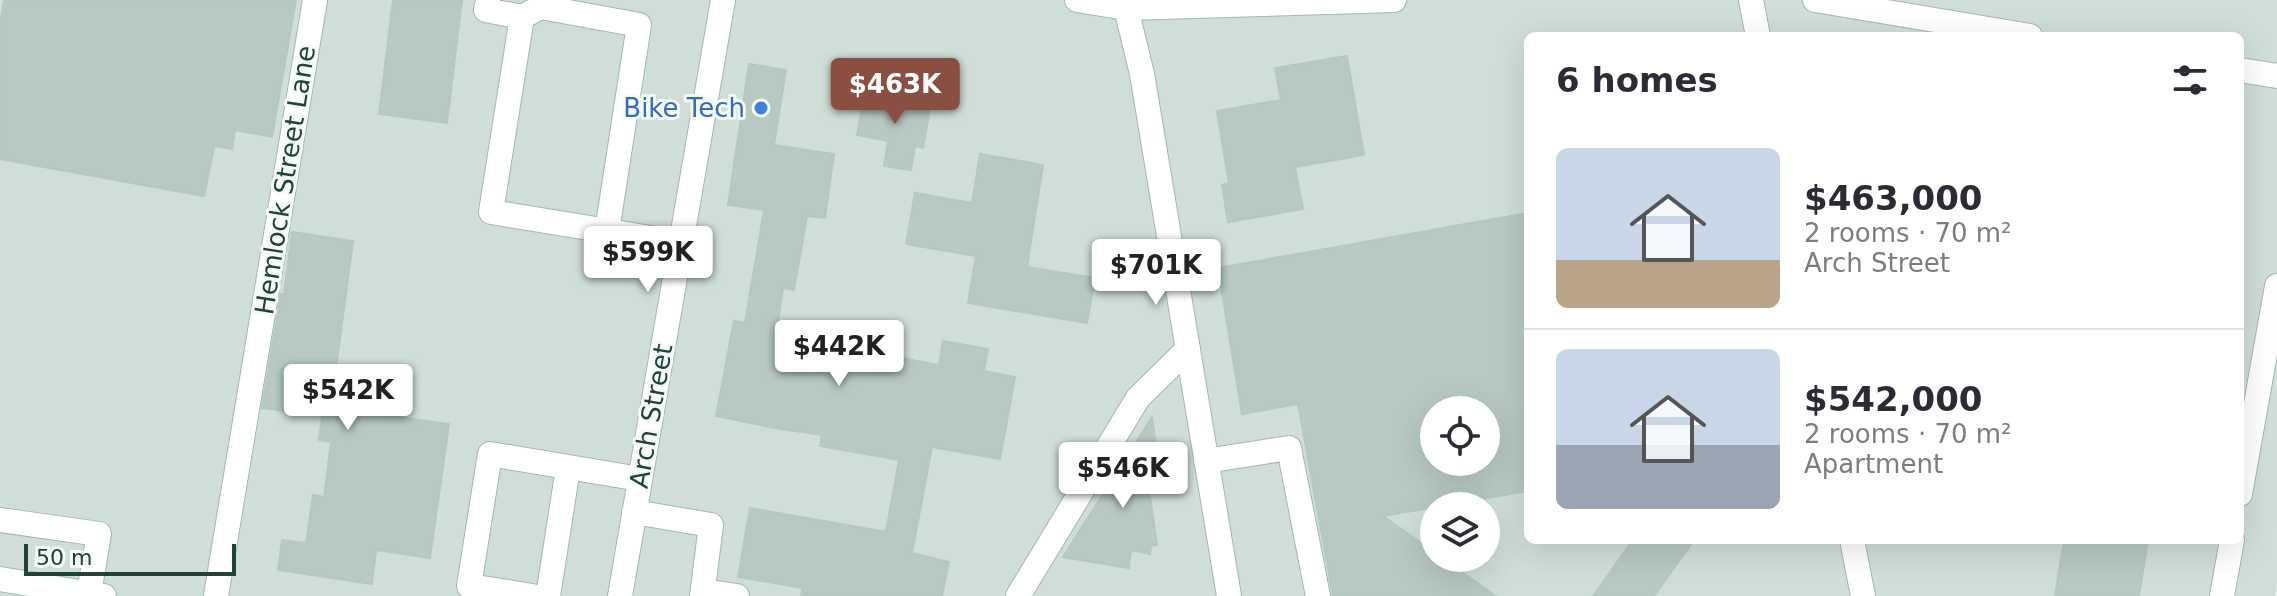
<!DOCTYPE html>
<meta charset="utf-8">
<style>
body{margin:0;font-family:"DejaVu Sans",sans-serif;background:#f2f2f3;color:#2b2b33;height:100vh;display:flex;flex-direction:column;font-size:30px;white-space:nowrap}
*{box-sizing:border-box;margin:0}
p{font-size:26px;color:#7c7c81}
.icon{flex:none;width:44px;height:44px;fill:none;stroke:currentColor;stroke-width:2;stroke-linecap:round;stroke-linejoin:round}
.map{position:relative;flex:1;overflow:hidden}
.panel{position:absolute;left:1524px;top:32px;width:720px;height:512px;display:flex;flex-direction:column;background:#fff;border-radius:12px;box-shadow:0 8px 32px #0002}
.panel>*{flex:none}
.buttons{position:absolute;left:1420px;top:396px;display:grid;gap:16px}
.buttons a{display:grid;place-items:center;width:80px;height:80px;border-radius:50%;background:#fff;box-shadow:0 8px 32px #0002;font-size:40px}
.scale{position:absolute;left:24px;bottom:20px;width:212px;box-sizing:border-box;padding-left:8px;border:4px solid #204239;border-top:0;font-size:22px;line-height:28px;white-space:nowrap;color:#204239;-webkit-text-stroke:6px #f3faf7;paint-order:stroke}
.price{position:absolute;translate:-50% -68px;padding:0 18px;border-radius:8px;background:#fff;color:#222;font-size:26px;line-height:52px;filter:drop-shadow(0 2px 4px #0008)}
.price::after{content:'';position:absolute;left:50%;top:48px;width:24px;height:18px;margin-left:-12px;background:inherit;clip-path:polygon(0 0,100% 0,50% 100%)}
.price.current{background:#8a4f40;color:#fff}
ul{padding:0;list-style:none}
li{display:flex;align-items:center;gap:24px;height:200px;padding:0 32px}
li+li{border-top:2px solid #e1e1e2}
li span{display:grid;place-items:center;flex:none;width:224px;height:160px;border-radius:12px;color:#555}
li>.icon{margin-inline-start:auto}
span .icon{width:96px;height:96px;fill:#fffc;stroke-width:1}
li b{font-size:34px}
h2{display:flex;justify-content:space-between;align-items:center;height:96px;padding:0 32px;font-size:34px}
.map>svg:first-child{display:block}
.built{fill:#d0ded8;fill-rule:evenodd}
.building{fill:#b7c9c2;stroke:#b4c9c0;stroke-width:2;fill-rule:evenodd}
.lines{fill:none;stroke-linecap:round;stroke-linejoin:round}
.minor-casing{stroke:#a4b7b1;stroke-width:26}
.minor{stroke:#fff;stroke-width:24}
.shop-dot{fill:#3f7fe0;stroke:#f3faf7;stroke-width:3}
.labels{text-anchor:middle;stroke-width:6;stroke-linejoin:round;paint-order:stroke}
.shop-label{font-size:26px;fill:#366cbe;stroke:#f3faf7;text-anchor:end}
.street-label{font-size:26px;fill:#204239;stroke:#f3faf7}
</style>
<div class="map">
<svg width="2277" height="596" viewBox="0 0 2277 596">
<rect width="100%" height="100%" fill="#e2eee9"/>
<path class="built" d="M0 0H2277V582L2275 596H0ZM1528 36H2240V540H1528ZM1434 410H1486V462H1434ZM1434 506H1486V558H1434Z"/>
<g class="building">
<path d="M4 0H296L272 137 235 130 232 149 214 146 204 196 0 159V25Z"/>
<path d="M393 0H462L447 123 379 114Z"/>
<path d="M1347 56 1364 155 1295 167 1303 209 1228 222 1222 185 1229 183 1217 111 1281 100 1275 68Z"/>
<path d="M749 64 786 70 774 145 834 154 825 218 807 216 794 290 783 288 776 335 939 365 943 341 988 349 984 371 1015 377 1000 459 932 447 912 553 949 562 942 596H801L803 588 738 577 750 508 886 532 899 460 820 446 822 435 775 428 716 416 734 321 745 323 764 210 728 205Z"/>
<path d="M865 92 931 104 923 148 915 146 911 170 884 166 888 141 857 135Z"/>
<path d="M980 154 1043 165 1027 267 1095 278 1087 323 968 303 976 256 906 244 915 193 972 203Z"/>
<path d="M1528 213V491L1383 516 1434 552V558H1442L1496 596H1333L1298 404 1242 414 1218 268ZM1434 410H1486V462H1434Z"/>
<path d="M292 232 353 241 333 391 338 392 337 402 391 410 390 416 449 424 430 558 376 550 372 584 278 570 282 540 306 543 313 495 324 497 331 442 319 440 322 416 262 408 281 294H284Z"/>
<path d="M1152 417 1162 488 1149 490 1157 545 1151 546 1150 554 1131 550 1129 568 1063 557Z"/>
<path d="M1633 540H1694L1654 596H1593Z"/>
<path d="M2064 540H2148L2139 596H2055Z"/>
</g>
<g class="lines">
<g class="minor-casing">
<g id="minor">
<path d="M488 0 486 10 522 17 491 212 681 243"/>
<path d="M1077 0 1126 8 1394 0"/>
<path d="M1124 0 1142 74 1229 596"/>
<path d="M1751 0 1758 36"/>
<path d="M1815 0 2030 36"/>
<path d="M522 17 541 7 639 25 607 231"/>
<path d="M2240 70 2277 76"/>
<path d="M1206 461 1289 448 1318 596"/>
<path d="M2240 494 2277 286"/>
<path d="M634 512 711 525 702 596"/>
<path d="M0 520 99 534 89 593"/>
<path d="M1852 540 1863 596"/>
<path d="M0 579 104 596"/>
<path d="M703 591 737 596"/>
<path d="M216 596 315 0"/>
<path d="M532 596 469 586 490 454 640 479"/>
<path d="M548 596 568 468"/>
<path d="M620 596 723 0"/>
<path d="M1018 596 1138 398 1188 349"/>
<path d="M2222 596 2232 540"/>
</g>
</g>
<use href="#minor" class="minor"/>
</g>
<circle class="shop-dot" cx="761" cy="108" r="8"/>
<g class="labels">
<g class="shop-label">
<text x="745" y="117">Bike Tech</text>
</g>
<g class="street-label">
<text transform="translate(285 180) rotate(-81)" y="9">Hemlock Street Lane</text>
<text transform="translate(651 416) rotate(-80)" y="9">Arch Street</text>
</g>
</g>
</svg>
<div class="buttons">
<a><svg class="icon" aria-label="locate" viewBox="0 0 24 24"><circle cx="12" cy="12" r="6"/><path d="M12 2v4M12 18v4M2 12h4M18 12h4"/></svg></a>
<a><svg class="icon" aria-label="layers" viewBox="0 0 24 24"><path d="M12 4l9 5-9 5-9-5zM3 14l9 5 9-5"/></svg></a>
</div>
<div class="scale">50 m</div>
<b class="price current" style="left:895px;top:126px">$463K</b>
<b class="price" style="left:648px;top:294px">$599K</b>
<b class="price" style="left:1156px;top:307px">$701K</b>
<b class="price" style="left:839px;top:388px">$442K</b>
<b class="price" style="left:348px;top:432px">$542K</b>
<b class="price" style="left:1123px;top:510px">$546K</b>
<section class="panel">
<h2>6 homes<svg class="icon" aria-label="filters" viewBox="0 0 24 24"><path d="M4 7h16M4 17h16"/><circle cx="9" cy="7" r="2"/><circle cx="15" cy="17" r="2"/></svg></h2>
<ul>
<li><span style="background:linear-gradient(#c9d6e8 70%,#b9a48a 0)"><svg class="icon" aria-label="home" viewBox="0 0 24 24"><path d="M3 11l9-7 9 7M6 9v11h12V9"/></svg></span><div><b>$463,000</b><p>2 rooms · 70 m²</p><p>Arch Street</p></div></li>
<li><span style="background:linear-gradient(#c9d6e8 60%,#9aa5b1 0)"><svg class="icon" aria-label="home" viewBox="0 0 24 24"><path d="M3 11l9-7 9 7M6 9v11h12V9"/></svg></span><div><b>$542,000</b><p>2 rooms · 70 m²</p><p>Apartment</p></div></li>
</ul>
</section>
</div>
